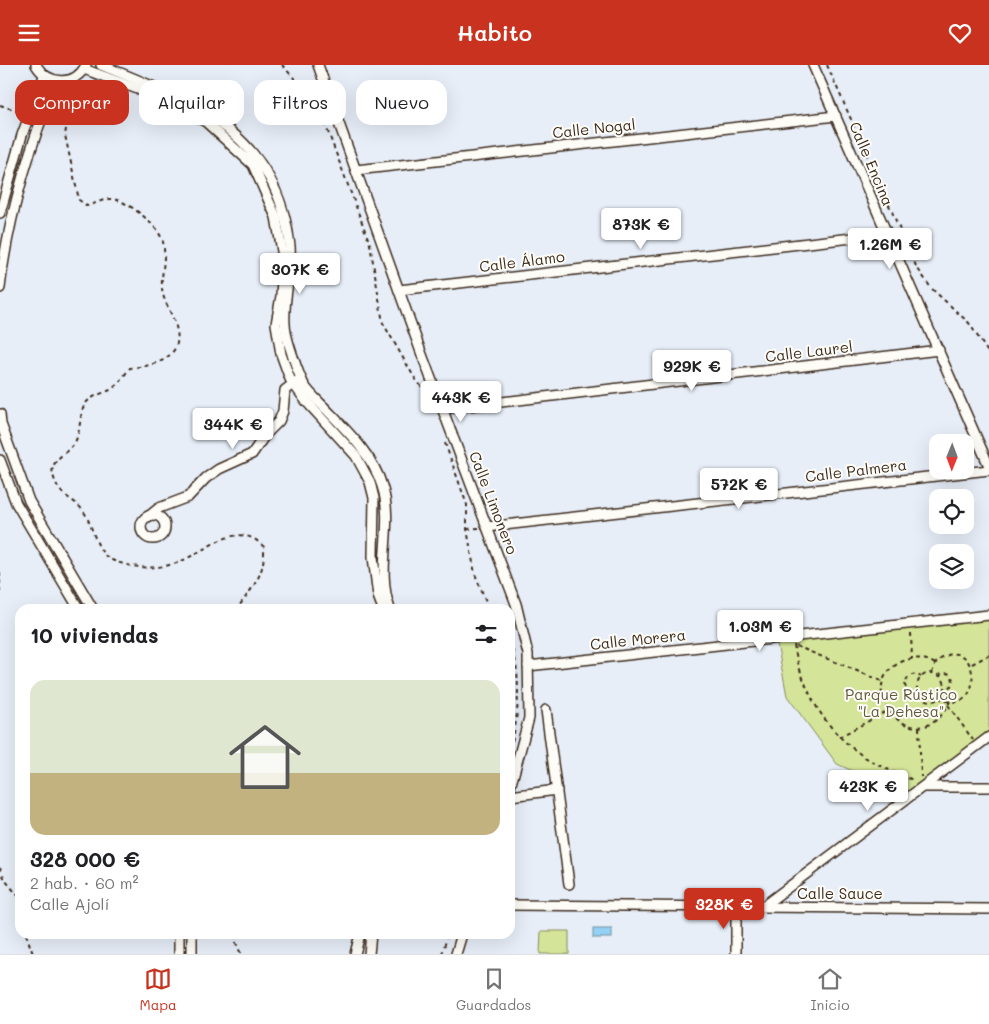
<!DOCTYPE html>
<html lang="es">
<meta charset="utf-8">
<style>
body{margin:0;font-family:Mali,sans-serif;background:#f2f2f2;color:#202124;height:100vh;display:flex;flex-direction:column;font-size:19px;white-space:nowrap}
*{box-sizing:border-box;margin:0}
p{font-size:16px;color:#757577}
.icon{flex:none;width:28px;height:28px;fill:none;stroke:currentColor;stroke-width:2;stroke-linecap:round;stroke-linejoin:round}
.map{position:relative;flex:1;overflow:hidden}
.drawer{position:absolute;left:15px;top:539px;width:500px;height:335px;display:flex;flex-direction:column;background:#fff;border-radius:15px;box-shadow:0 5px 20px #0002}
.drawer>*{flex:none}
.banner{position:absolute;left:15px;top:15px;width:500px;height:45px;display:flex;gap:10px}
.needle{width:32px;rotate:181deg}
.tools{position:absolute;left:929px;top:369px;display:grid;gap:10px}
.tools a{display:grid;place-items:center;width:45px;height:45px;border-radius:10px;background:#fff;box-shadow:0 5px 20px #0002;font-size:25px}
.price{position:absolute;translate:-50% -42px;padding:0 11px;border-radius:5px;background:#fff;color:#222;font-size:16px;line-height:32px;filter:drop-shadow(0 1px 2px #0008)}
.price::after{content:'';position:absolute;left:50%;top:30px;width:15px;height:11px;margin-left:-8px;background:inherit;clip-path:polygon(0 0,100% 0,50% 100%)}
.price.active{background:#c8321e;color:#fff}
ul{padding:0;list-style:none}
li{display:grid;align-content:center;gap:10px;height:265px;padding:0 15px}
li+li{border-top:1px solid #e0e0e0}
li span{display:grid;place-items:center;height:155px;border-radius:15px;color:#555}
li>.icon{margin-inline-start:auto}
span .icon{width:90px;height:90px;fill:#fffc;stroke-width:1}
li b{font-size:21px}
h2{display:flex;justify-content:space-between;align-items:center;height:60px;padding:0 15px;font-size:21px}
.chip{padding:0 18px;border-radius:15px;background:#fff;box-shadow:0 5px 20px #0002;font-size:18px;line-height:45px}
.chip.active{background:#c8321e;color:#fff}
header{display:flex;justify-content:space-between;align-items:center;height:65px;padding:0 15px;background:#c8321e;color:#fff;font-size:22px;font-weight:600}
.tab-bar{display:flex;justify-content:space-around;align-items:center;height:70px;border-top:1px solid #e0e0e0;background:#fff;font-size:14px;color:#757577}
.tab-bar a{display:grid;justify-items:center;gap:2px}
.tab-bar .active{color:#c8321e}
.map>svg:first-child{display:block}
.green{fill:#d4e599;stroke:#88885c}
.water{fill:#94d2f5;stroke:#708f9f}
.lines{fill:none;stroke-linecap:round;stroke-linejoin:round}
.minor-casing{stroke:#3b2a1e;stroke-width:12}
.path{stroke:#3b2a1e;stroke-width:2;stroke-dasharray:4 4;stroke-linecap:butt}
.minor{stroke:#fdfcf7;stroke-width:9}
.labels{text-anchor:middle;stroke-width:4;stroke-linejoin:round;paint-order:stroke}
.street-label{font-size:15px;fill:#3b2a1e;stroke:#fdfcf7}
.park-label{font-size:15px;fill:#61593d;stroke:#fdfcf7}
</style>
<header><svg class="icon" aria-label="menu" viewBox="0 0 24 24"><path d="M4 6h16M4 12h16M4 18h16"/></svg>Habito<svg class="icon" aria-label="heart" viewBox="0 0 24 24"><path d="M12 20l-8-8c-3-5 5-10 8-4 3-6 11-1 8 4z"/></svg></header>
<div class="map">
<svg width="989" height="889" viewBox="0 0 989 889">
<rect width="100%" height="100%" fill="#e7eef8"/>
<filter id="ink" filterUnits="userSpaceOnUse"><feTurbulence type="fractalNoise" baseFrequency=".02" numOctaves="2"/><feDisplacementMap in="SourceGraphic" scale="10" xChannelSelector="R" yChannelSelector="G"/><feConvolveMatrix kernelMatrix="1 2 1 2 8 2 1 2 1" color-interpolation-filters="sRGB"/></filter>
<g filter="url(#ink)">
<g class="green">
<path d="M989 550V672L909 731 837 699 787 631 776 573Z"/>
<path d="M541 866H569V889H540Z"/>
</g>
<rect class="water" x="593" y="864" width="19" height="9"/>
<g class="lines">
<g class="minor-casing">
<g id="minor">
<path d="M36 0C48 20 75 22 86 0"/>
<path d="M101 0C192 37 277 67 290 181 292 208 283 233 285 259 285 270 290 282 293 292 296 301 300 312 304 320 309 328 318 336 324 342 346 365 373 390 382 421 395 460 375 503 390 544"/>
<path d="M318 0 421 287 516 539 528 589 529 653 510 723"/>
<path d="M813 0 989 401"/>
<path d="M84 4 148 28 206 57 253 100 276 152 283 192 281 231 276 259 281 289 290 314 306 336 356 391 370 417 374 433 373 492 378 531 383 544"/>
<path d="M356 105 836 51"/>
<path d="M0 148 22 70 44 11"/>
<path d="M0 223C8 151 29 83 56 16"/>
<path d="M399 225 887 169"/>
<path d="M443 344 939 285"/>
<path d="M0 349 1 359 29 436 93 544"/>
<path d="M0 395 16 438 79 544"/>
<circle cx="153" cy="462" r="12"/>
<path d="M148 452 159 443 188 432 206 413 219 404 252 389 265 370 279 356 283 346 285 325 297 316"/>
<path d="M487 462 989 405"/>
<path d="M528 601 989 550"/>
<path d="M546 645 569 819"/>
<path d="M925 722H989"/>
<path d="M510 731 557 725"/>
<path d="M510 840 989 844"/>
<path d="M762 842 989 672"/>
<path d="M179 889V869"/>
<path d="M192 889V869"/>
<path d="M355 889 360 869"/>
<path d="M369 889 371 869"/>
<path d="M456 889 462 869"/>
<path d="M736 889V842"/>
</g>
</g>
<g class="path">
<path d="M282 0 302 22 327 64 370 179 383 258 414 312 427 329"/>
<path d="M827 0 916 201 931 223 969 258 989 289"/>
<path d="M97 18 67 58 65 70 79 135 87 141C94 139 102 135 109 134 125 132 160 162 163 177 167 194 159 214 163 230 168 246 185 268 174 285 165 299 146 301 130 303 124 310 119 320 110 325 104 328 95 330 89 335 78 343 82 365 75 377 68 388 49 395 53 410 60 435 73 431 84 447 93 460 96 489 112 495 133 504 158 505 179 497 207 486 237 453 264 482 265 511 253 521 237 544"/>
<path d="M0 40 22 47"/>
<path d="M445 378 467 440V464L475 509 489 544"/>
<path d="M467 464 479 463"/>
<path d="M0 507V535"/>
<path d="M911 568 912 594"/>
<path d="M510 578C522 603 519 657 510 683"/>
<path d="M794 580C804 635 835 681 887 704 896 708 905 713 915 715"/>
<path d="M796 581 884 617"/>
<path d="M935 599C924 592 913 592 901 597 847 624 920 702 950 636"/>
<path d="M972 599 989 590"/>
<path d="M932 608 935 599C979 557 989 658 939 633"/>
<circle cx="931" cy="622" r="14"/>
<path d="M940 612 941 609 948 608 953 614 951 621 945 624"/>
<path d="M919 629 909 628 904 619 909 611 916 609 921 612"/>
<path d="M948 640 973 675"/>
<path d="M919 662 921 712"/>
<path d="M839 672 887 646"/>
<path d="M0 802 5 815 20 833"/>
<path d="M26 869 33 889"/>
<path d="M235 869 236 878 241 889"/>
<path d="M442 889 448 869"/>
</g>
<use href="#minor" class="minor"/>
</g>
</g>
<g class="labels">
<g class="street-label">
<text transform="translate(594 64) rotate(-6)" y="5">Calle Nogal</text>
<text transform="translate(871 99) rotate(67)" y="5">Calle Encina</text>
<text transform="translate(522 197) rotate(-7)" y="5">Calle Álamo</text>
<text transform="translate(809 287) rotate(-7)" y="5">Calle Laurel</text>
<text transform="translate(856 406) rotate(-7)" y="5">Calle Palmera</text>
<text transform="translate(493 438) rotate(69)" y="5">Calle Limonero</text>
<text transform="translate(638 575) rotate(-6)" y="5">Calle Morera</text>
<text x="840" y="834">Calle Sauce</text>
</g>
<g class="park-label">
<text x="901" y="635">Parque Rústico<tspan x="901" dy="17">"La Dehesa"</tspan></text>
</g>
</g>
</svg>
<div class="tools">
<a><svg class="needle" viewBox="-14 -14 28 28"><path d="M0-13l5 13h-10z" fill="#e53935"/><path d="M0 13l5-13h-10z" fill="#757577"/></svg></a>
<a><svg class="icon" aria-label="locate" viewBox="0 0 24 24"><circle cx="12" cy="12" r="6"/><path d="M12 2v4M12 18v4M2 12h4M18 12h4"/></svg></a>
<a><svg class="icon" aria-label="layers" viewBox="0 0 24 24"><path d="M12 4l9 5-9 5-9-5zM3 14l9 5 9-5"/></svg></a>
</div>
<b class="price" style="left:641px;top:185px">873K €</b>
<b class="price" style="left:890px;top:205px">1.26M €</b>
<b class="price" style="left:300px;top:230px">307K €</b>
<b class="price" style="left:692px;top:327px">929K €</b>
<b class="price" style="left:461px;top:358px">443K €</b>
<b class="price" style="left:233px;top:385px">344K €</b>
<b class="price" style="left:739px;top:445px">572K €</b>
<b class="price" style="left:760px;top:587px">1.03M €</b>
<b class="price" style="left:868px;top:747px">423K €</b>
<b class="price active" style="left:724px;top:865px">328K €</b>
<div class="banner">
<a class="chip active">Comprar</a>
<a class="chip">Alquilar</a>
<a class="chip">Filtros</a>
<a class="chip">Nuevo</a>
</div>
<section class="drawer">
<h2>10 viviendas<svg class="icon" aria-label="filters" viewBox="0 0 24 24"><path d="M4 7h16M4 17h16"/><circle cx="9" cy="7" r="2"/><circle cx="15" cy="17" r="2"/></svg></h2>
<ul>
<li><span style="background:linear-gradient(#dfe7d0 60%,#c2b280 0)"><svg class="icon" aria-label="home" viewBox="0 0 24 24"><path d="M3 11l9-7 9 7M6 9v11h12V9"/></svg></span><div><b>328 000 €</b><p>2 hab. · 60 m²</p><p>Calle Ajolí</p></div></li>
</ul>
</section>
</div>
<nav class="tab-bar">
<a class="active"><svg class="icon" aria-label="map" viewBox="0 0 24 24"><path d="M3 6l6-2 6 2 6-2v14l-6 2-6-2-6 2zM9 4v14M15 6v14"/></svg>Mapa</a>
<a><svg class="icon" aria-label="saved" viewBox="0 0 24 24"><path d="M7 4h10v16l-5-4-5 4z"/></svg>Guardados</a>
<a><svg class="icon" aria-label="home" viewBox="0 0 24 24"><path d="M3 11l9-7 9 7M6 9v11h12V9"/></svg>Inicio</a>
</nav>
